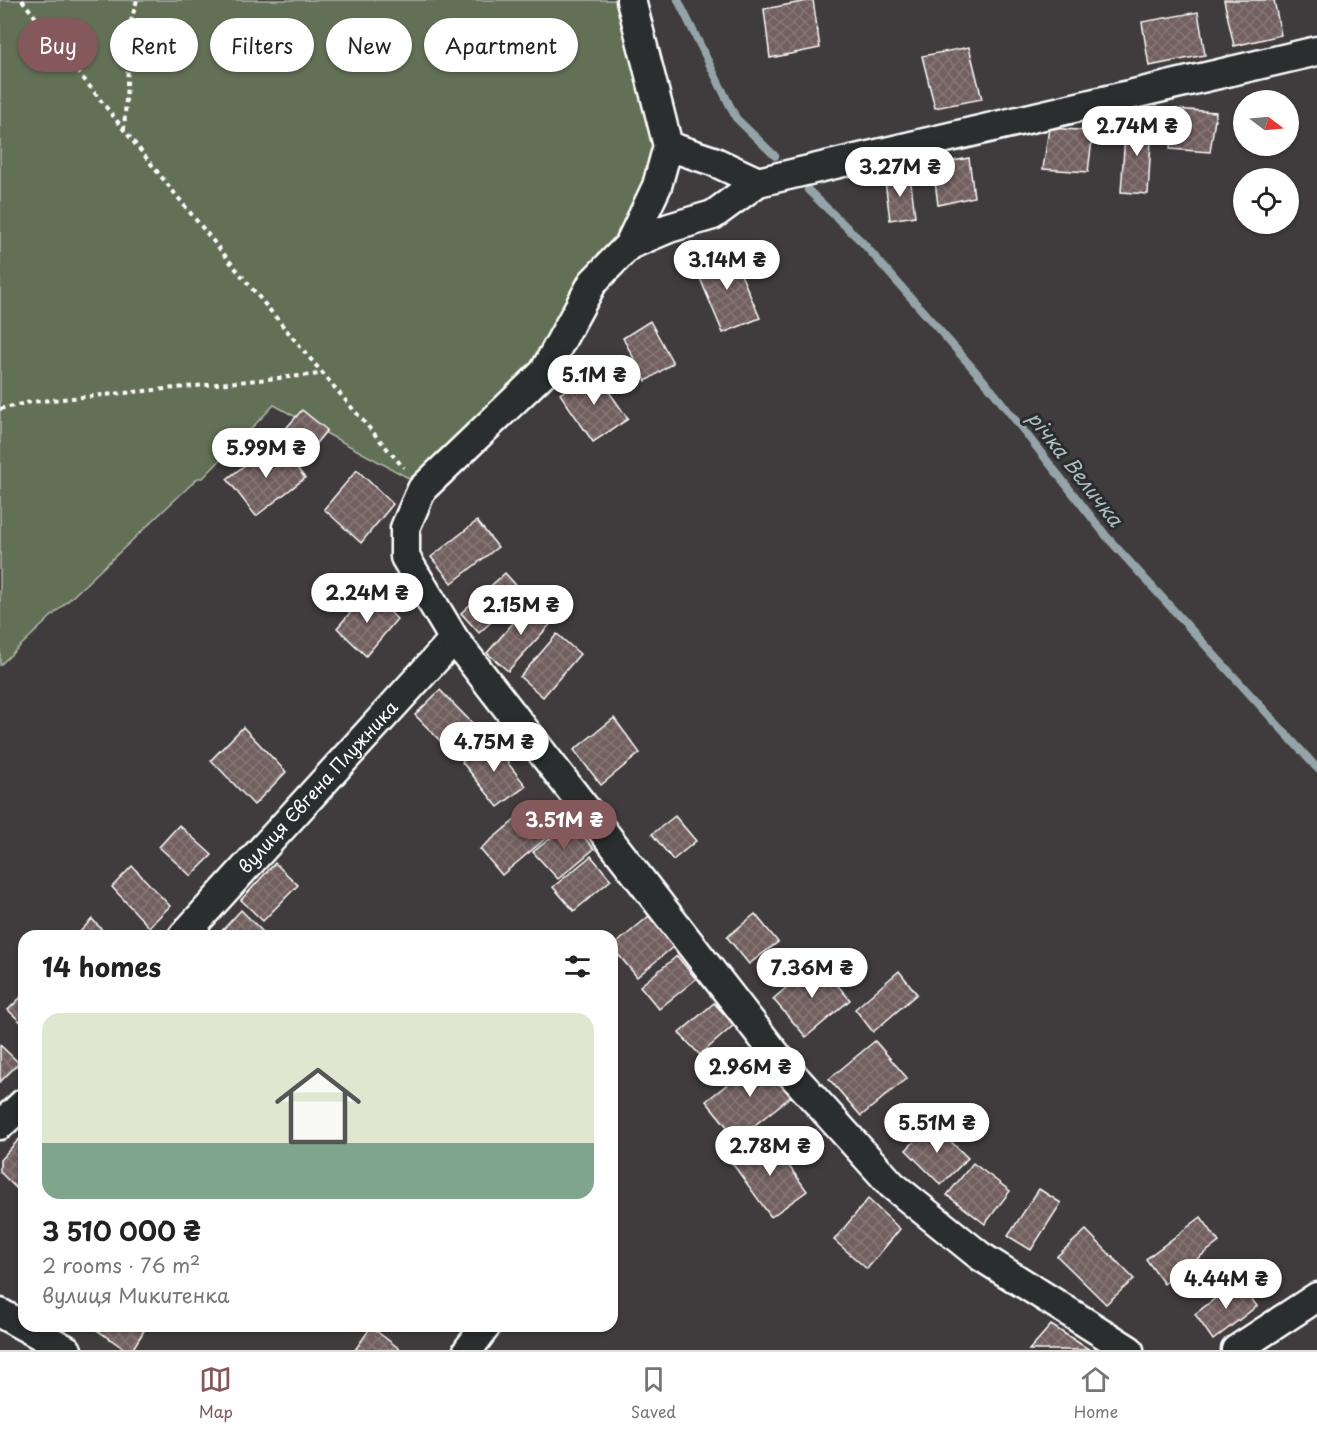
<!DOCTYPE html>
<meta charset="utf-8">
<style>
body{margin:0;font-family:"Playpen Sans",sans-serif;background:#f6f6f6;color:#222;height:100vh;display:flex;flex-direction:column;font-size:22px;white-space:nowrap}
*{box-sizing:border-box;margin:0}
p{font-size:20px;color:#767676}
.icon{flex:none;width:33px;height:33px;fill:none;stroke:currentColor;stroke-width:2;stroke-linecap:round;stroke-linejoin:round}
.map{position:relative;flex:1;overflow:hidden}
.panel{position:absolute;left:18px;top:930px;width:600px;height:402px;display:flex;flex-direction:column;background:#fff;border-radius:18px;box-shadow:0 2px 4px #0004}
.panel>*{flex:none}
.top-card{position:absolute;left:18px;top:18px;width:600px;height:54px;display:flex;gap:12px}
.needle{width:39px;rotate:106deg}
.buttons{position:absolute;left:1233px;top:90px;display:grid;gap:12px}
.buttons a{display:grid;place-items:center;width:66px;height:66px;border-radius:50%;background:#fff;box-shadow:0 2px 4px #0004;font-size:30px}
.price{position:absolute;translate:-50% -51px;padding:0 14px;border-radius:21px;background:#fff;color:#222;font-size:20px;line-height:39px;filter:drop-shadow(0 2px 3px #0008)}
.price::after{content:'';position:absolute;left:50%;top:36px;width:18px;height:14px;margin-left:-9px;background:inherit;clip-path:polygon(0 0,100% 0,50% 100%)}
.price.current{background:#85585c;color:#fff}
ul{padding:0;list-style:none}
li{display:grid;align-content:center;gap:12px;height:318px;padding:0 24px}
li span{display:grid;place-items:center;height:186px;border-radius:18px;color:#555}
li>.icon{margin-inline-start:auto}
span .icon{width:108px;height:108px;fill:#fffc;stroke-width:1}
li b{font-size:26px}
h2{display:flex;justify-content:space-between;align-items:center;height:72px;padding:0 24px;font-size:26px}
.tag{padding:0 21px;border-radius:27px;background:#fff;box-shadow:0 2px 4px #0004;font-size:21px;line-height:54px}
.tag.current{background:#85585c;color:#fff}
.tab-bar{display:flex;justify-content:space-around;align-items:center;height:84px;border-top:2px solid #e0e0e0;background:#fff;font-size:16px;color:#767676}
.tab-bar a{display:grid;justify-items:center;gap:3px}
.tab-bar .current{color:#85585c}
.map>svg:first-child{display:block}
.grass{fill:#626f56;stroke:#b0b7aa;stroke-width:1.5}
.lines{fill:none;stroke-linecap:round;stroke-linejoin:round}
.stream{stroke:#94a4a9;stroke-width:8}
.building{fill:url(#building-cross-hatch);stroke:#fff;stroke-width:1.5}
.street-casing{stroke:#fff;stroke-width:33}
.path{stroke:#fff;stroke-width:4;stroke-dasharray:4.5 4.5;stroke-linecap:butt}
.street{stroke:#2a2d2e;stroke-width:28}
.labels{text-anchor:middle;stroke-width:6;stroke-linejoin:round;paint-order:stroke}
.street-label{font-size:18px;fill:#fff;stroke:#2a2d2e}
.water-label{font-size:20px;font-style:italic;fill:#aebbbf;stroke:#2a2d2e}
</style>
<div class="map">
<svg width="1317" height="1350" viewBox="0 0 1317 1350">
<defs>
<pattern id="building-cross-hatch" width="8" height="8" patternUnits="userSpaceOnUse" patternTransform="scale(1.5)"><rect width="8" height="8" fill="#725f5f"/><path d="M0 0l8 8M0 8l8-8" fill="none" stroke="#877777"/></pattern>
</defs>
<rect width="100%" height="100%" fill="#403c3d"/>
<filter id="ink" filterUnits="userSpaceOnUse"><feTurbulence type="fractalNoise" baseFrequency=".0167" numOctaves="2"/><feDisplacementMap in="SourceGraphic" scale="12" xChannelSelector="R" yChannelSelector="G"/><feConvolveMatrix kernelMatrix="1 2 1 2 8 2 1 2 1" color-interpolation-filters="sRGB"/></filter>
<g filter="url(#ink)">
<path class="grass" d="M0 0H628L663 130 629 245 570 324 416 482 274 405 203 478H198L0 665Z"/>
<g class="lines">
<g class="stream">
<path d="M678 0 736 118 775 156"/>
<path d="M808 190 862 242 991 389 1107 537 1317 768"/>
</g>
</g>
<g class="building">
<path d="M813 0 820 48 770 58 764 9Z"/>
<path d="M1224 0H1274L1281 35 1234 46Z"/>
<path d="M1198 12 1205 55 1149 66 1142 22Z"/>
<path d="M969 47 982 99 935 108 922 56Z"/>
<path d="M1175 109 1216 112 1210 152 1170 149Z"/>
<path d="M1126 120 1152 122 1148 194 1121 192Z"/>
<path d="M1049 128 1093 131 1088 172 1043 169Z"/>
<path d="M969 158 974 197 938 205 933 165Z"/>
<path d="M910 176 915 216 890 220 885 181Z"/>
<path d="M730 249 760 318 723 333 694 264Z"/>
<path d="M650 321 673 363 646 381 623 338Z"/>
<path d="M594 370 628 419 593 442 560 394Z"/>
<path d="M302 410 327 430 307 454 282 433Z"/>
<path d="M276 441 305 478 256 516 227 479Z"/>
<path d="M357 470 393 504 361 543 324 509Z"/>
<path d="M477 521 498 547 452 583 431 557Z"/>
<path d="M505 573 523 593 479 633 461 613Z"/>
<path d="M369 591 397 619 366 656 337 628Z"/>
<path d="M533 600 555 619 508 671 487 653Z"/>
<path d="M557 634 580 654 543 697 520 677Z"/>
<path d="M440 690 479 730 454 755 415 715Z"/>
<path d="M614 718 640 753 601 785 574 750Z"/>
<path d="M243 727 286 772 254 805 211 760Z"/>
<path d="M489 739 526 786 498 807 462 762Z"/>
<path d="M534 804 556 830 502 875 480 849Z"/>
<path d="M675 816 696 841 673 860 652 834Z"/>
<path d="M571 822 594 849 558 879 533 852Z"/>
<path d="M179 825 212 855 191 876 159 847Z"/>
<path d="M591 856 611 880 574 911 553 887Z"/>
<path d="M275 863 298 885 263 921 241 900Z"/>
<path d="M132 866 170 906 149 927 112 887Z"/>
<path d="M241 910 263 932 259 936H217Z"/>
<path d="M755 914 778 942 749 964 727 937Z"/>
<path d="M649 916 674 946 637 977 612 947Z"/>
<path d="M92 919 108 936H76Z"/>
<path d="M677 956 696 979 659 1009 640 986Z"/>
<path d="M817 961 850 1000 806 1037 773 999Z"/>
<path d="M899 971 917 994 873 1032 855 1009Z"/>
<path d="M24 994V1025L8 1010Z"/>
<path d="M714 1003 734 1025 700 1055 679 1033Z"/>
<path d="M875 1041 907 1078 861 1116 829 1079Z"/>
<path d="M0 1045 19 1063 0 1082Z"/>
<path d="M762 1057 793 1095 737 1139 706 1101Z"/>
<path d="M932 1123 968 1158 941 1185 906 1150Z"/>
<path d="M24 1134V1184L18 1190 0 1172V1160Z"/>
<path d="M768 1137 807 1191 771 1217 732 1163Z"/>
<path d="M973 1163 1010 1191 985 1224 947 1195Z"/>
<path d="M1039 1189 1061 1203 1031 1250 1008 1236Z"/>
<path d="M868 1199 900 1229 867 1269 834 1240Z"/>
<path d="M1201 1217 1219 1242 1164 1284 1146 1259Z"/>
<path d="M1086 1230 1134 1279 1106 1304 1057 1256Z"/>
<path d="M1238 1281 1257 1306 1213 1340 1195 1314Z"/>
<path d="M1051 1325 1090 1350H1029Z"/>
<path d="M91 1326H147L132 1350H126Z"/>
<path d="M371 1327 401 1350H355Z"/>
</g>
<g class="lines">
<g class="street-casing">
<g id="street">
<path d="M631 0 668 146 713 161 758 182"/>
<path d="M629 245 657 186 668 146"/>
<path id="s1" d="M183 936 454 639"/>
<path d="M0 1125 24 1103"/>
<path d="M0 1313 67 1350"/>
<path d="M468 1350 486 1326"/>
<path d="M1129 1350 980 1256 892 1185 788 1070 454 639 405 557V528L422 489 544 372 593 282 629 245 669 228 713 215 758 182 1317 51"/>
<path d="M1236 1350 1317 1297"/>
</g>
</g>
<g class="path">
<path d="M22 0C146 159 271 316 404 468"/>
<path d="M124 130 131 21 137 0"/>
<path d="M0 409 31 402 320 374"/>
</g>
<use href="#street" class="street"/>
</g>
</g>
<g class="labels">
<g class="street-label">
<text dy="6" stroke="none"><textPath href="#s1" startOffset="201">вулиця Євгена Плужника</textPath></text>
</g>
<g class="water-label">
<text transform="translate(1075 469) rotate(52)" y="7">річка Величка</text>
</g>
</g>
</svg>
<div class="buttons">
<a><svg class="needle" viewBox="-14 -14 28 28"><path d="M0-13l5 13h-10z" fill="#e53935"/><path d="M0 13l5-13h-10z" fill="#767676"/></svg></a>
<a><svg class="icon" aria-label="locate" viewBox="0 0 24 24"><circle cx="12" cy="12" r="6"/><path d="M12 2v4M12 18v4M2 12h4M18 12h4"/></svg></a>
</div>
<b class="price" style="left:1137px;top:157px">2.74M ₴</b>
<b class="price" style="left:900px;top:198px">3.27M ₴</b>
<b class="price" style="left:727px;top:291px">3.14M ₴</b>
<b class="price" style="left:594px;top:406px">5.1M ₴</b>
<b class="price" style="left:266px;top:479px">5.99M ₴</b>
<b class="price" style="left:367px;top:624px">2.24M ₴</b>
<b class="price" style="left:521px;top:636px">2.15M ₴</b>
<b class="price" style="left:494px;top:773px">4.75M ₴</b>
<b class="price current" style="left:564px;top:851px">3.51M ₴</b>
<b class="price" style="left:812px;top:999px">7.36M ₴</b>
<b class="price" style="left:750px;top:1098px">2.96M ₴</b>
<b class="price" style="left:937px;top:1154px">5.51M ₴</b>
<b class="price" style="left:770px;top:1177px">2.78M ₴</b>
<b class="price" style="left:1226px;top:1310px">4.44M ₴</b>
<div class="top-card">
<a class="tag current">Buy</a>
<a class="tag">Rent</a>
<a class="tag">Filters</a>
<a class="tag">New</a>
<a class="tag">Apartment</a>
</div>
<section class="panel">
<h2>14 homes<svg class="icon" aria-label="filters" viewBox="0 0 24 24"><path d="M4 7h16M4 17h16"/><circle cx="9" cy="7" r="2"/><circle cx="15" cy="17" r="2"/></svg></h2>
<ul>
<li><span style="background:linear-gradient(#dfe7d0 70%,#7fa58c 0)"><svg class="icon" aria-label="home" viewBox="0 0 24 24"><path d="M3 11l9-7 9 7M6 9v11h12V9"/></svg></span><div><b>3 510 000 ₴</b><p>2 rooms · 76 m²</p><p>вулиця Микитенка</p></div></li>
</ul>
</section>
</div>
<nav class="tab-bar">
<a class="current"><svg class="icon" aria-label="map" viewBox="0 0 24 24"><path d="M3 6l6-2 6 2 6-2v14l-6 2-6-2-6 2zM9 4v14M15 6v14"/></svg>Map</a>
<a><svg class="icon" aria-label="saved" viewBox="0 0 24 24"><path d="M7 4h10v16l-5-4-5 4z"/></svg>Saved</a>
<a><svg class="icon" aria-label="home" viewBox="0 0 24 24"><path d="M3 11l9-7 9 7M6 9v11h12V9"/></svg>Home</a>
</nav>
